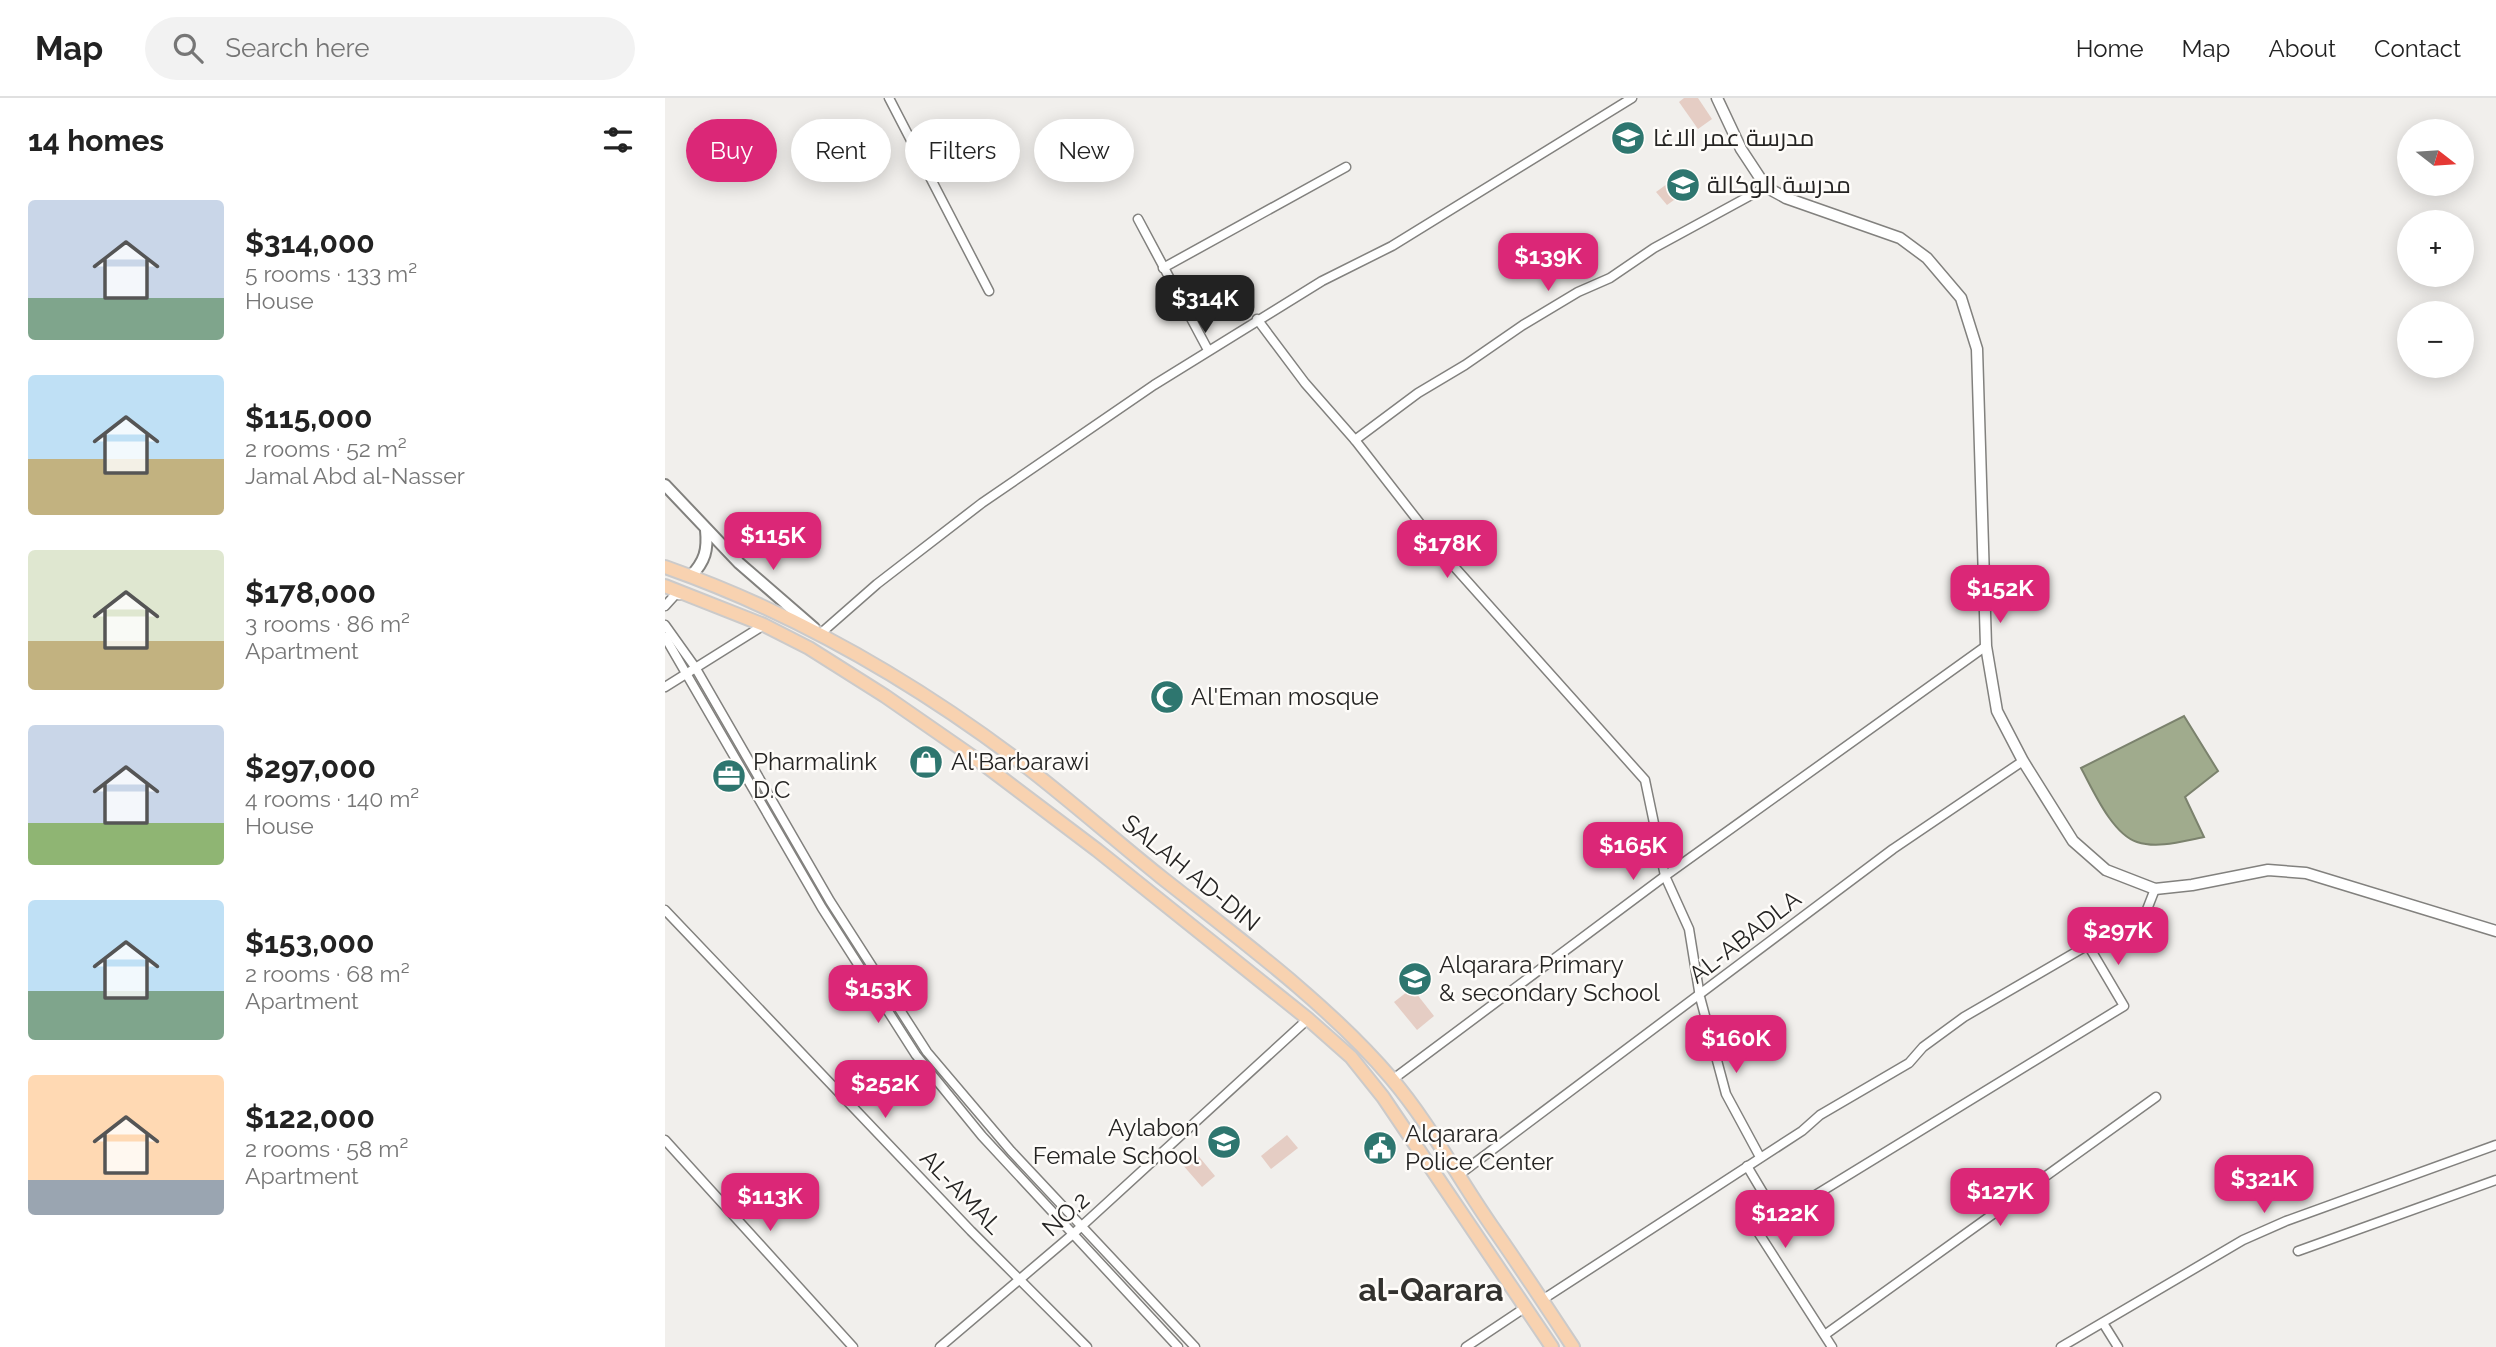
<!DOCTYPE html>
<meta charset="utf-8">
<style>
body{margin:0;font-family:Raleway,Cairo,sans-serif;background:#f2f2f2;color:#222;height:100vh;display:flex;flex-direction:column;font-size:26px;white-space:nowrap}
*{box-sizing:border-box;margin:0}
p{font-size:23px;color:#767676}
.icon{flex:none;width:38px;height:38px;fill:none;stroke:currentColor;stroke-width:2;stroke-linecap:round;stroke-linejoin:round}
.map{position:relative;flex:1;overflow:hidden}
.drawer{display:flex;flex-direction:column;background:#fff;width:665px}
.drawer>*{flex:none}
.hud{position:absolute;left:21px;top:21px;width:665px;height:63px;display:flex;gap:14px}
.needle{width:46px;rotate:107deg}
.controls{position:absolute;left:1732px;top:21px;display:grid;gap:14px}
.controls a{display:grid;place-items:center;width:77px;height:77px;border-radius:50%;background:#fff;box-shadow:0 4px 18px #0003;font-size:35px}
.price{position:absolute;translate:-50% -60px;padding:0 16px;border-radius:14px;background:#db2777;color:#fff;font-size:23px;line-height:46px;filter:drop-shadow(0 2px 4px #0008)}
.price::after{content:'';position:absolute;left:50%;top:42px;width:21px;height:16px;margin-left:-10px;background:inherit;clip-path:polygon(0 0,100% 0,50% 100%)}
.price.current{background:#222;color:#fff}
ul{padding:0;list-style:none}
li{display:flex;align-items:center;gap:21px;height:175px;padding:0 28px}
li span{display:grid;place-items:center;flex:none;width:196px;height:140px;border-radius:7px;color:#555}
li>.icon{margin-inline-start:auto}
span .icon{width:84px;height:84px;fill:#fffc;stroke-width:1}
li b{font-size:30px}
h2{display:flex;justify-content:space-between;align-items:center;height:84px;padding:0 28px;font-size:30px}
.tag{padding:0 24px;border-radius:32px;background:#fff;box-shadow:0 4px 18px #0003;font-size:24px;line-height:63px}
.tag.current{background:#db2777;color:#fff}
header{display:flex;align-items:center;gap:42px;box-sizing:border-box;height:98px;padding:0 35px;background:#fff;border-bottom:2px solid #e0e0e0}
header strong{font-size:33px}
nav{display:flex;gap:38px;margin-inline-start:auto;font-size:24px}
.search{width:490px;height:63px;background:#f2f2f2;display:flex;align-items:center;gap:18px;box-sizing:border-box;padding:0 24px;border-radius:38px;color:#767676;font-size:26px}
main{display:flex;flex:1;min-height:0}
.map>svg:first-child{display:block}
.green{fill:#e5cdc4}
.water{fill:#a0ab8d;stroke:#7b826d;stroke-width:2}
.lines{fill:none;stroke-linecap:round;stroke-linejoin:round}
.minor-casing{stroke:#82817e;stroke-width:11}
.tertiary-casing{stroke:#82817e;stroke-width:13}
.secondary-casing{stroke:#82817e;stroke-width:14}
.trunk-casing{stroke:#cbcaca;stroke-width:16}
.minor{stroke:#fff;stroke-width:8}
.tertiary{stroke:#fff;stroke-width:10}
.secondary{stroke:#fff;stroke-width:10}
.trunk{stroke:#f8d2b0;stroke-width:12}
.labels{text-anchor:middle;stroke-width:5;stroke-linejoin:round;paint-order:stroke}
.poi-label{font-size:24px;fill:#252423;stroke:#fefcf9;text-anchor:start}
.street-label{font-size:24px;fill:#252423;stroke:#fefcf9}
.district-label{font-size:32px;font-weight:bold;fill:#32312e;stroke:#fefcf9}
</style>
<header>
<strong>Map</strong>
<div class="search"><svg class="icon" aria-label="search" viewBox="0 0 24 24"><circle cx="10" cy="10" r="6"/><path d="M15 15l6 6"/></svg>Search here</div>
<nav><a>Home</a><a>Map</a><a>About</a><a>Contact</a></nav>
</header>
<main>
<section class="drawer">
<h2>14 homes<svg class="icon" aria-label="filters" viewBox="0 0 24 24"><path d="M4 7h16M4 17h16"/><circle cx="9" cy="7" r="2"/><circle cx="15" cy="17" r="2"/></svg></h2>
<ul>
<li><span style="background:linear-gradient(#c9d6e8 70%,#7fa58c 0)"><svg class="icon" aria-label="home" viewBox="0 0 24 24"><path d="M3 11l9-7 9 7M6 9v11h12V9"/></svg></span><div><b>$314,000</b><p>5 rooms · 133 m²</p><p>House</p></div></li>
<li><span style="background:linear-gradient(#bfe0f5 60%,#c2b280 0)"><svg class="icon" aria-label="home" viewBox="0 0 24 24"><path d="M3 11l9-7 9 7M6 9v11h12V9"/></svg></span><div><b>$115,000</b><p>2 rooms · 52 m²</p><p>Jamal Abd al-Nasser</p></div></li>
<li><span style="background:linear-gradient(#dfe7d0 65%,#c2b280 0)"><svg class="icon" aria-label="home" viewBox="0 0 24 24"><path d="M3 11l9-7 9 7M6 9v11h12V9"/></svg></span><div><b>$178,000</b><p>3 rooms · 86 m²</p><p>Apartment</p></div></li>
<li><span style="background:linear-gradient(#c9d6e8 70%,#8fb573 0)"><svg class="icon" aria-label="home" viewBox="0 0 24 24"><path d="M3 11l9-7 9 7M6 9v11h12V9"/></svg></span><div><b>$297,000</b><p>4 rooms · 140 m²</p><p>House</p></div></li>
<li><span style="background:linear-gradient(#bfe0f5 65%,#7fa58c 0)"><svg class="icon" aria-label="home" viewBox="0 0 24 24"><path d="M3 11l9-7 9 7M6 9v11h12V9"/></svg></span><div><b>$153,000</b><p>2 rooms · 68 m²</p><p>Apartment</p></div></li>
<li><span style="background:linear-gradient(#ffd9b3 75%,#9aa5b1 0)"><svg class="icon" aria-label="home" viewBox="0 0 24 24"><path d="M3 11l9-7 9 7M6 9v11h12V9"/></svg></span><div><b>$122,000</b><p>2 rooms · 58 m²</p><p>Apartment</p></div></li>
</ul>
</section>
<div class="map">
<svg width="1831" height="1249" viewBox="0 0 1831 1249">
<rect width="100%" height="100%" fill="#f1efec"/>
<g class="green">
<path d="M1019 0H1033L1047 21 1033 31 1014 4Z"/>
<path d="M1013 78 1023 92 1002 107 991 94Z"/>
<path d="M747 890 769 918 752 932 729 904Z"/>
<path d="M622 1037 633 1050 606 1071 596 1058Z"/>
<path d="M531 1055 550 1078 537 1089 517 1066Z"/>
</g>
<path class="water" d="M1519 618 1553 673 1520 699 1539 739C1518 743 1493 751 1472 744 1447 736 1428 692 1416 670Z"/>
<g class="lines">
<g class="minor-casing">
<g id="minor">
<path d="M224 0 324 193"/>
<path d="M473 121 543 252"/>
<path d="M498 170 681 69"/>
<path d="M592 221 640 285 690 342 785 464 980 682 1000 778 1024 831 1035 899 1061 996 1095 1059"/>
<path d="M690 342 753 295 800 267 858 227 913 194 945 180 989 150 1101 89"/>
<path d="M0 508 10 497H17"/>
<path d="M0 527 30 569 165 803 262 954 346 1053 530 1249"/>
<path d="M155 536 212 486 317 405 489 287 657 183 727 148 967 0"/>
<path d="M0 539 157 810 251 957 317 1038 513 1249"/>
<path d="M0 589 99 527"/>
<path d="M0 812 306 1133 422 1249"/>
<path d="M1423 847 1481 814 1490 791"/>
<path d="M727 982 1000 778 1321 548"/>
<path d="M0 1042 188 1249"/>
<path d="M1082 1068 1113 1120 1093 1134 1167 1249"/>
<path d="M795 1076 1228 751 1358 663"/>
<path d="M1633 1153 1831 1082"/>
<path d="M877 1202 1137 1033 1155 1017 1244 965 1258 949 1299 919 1423 847 1459 908 1113 1120"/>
<path d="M1438 1225 1453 1249"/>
<path d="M1161 1236 1491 999"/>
<path d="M275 1249 408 1136 643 921"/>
<path d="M801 1249 861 1209"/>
<path d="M1396 1249 1578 1142 1621 1123 1831 1047"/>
</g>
</g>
<g class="tertiary-casing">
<path id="tertiary" d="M1052 0 1076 51 1101 89 1121 100 1235 140 1262 160 1296 200 1312 251 1321 548 1332 613 1358 663 1408 743 1441 772 1490 791 1527 787 1603 772 1641 775 1831 833"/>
</g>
<g class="secondary-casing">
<g id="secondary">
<path d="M0 387 74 465 149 530"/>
<path d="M26 478C40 463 43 452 41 432"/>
</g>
</g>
<g class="trunk-casing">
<g id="trunk">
<path d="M0 469C131 515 253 586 363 670 408 705 451 743 496 779 572 839 663 906 726 980 765 1026 792 1078 826 1127 854 1167 881 1208 908 1249"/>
<path d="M0 488 99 527 144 550 220 598 321 668 432 752 643 921 686 959 718 999 887 1249"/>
</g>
</g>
<use href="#minor" class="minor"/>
<use href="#tertiary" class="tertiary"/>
<use href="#secondary" class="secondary"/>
<use href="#trunk" class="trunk"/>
</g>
<defs>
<g id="school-disc" transform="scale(1.75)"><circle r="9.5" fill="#2e766f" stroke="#fefcf9"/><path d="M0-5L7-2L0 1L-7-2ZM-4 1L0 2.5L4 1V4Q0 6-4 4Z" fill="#fff"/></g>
<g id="mosque-disc" transform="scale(1.75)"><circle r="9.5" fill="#2e766f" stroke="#fefcf9"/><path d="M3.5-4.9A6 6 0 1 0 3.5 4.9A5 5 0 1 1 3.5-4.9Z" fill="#fff"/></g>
<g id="shop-disc" transform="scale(1.75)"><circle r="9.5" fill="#2e766f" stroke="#fefcf9"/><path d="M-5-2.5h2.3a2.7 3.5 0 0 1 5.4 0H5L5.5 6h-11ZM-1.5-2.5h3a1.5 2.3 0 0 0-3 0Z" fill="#fff"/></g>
<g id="office-disc" transform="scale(1.75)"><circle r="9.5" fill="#2e766f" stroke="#fefcf9"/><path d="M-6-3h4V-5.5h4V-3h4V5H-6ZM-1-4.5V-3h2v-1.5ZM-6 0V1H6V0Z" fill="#fff"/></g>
<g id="civic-disc" transform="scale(1.75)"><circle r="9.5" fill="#2e766f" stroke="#fefcf9"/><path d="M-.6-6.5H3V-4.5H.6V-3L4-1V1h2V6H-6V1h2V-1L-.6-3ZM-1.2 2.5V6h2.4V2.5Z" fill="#fff"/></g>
</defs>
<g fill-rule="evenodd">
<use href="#school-disc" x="963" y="40"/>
<use href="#school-disc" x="1018" y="87"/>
<use href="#mosque-disc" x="502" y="599"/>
<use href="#shop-disc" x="261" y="664"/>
<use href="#office-disc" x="64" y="678"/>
<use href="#school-disc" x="750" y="881"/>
<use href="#school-disc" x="559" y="1044"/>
<use href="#civic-disc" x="715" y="1050"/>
</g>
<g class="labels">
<g class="poi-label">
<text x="988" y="48">مدرسة عمر الاغا</text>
<text x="1042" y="95">مدرسة الوكالة</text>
<text x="526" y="607">Al'Eman mosque</text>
<text x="88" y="672">Pharmalink<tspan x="88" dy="28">D.C</tspan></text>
<text x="286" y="672">Al'Barbarawi</text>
<text x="774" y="875">Alqarara Primary<tspan x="774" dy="28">&amp; secondary School</tspan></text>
<text x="534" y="1038" text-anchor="end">Aylabon<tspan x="534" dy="28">Female School</tspan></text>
<text x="740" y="1044">Alqarara<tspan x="740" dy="28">Police Center</tspan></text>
</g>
<g class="street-label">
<text transform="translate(526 775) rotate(39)" y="8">SALAH AD-DIN</text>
<text transform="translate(1080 839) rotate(-38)" y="8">AL-ABADLA</text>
<text transform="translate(296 1094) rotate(46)" y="8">AL-AMAL</text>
<text transform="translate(401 1116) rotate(-42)" y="8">NO.2</text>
</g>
<g class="district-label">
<text x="766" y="1203">al-Qarara</text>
</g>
</g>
</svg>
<div class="controls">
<a><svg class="needle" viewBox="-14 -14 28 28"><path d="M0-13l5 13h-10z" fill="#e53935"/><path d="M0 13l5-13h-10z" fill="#767676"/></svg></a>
<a>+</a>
<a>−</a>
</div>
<b class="price" style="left:883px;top:195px">$139K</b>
<b class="price current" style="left:540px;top:237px">$314K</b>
<b class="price" style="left:108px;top:474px">$115K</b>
<b class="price" style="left:782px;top:482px">$178K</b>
<b class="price" style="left:1335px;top:527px">$152K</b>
<b class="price" style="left:968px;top:784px">$165K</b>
<b class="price" style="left:1453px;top:869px">$297K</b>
<b class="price" style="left:213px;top:927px">$153K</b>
<b class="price" style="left:1071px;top:977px">$160K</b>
<b class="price" style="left:220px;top:1022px">$252K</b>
<b class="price" style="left:1599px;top:1117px">$321K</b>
<b class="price" style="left:1335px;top:1130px">$127K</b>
<b class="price" style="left:105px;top:1135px">$113K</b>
<b class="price" style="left:1120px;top:1152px">$122K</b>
<div class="hud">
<a class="tag current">Buy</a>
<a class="tag">Rent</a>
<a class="tag">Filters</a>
<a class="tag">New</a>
</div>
</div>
</main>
